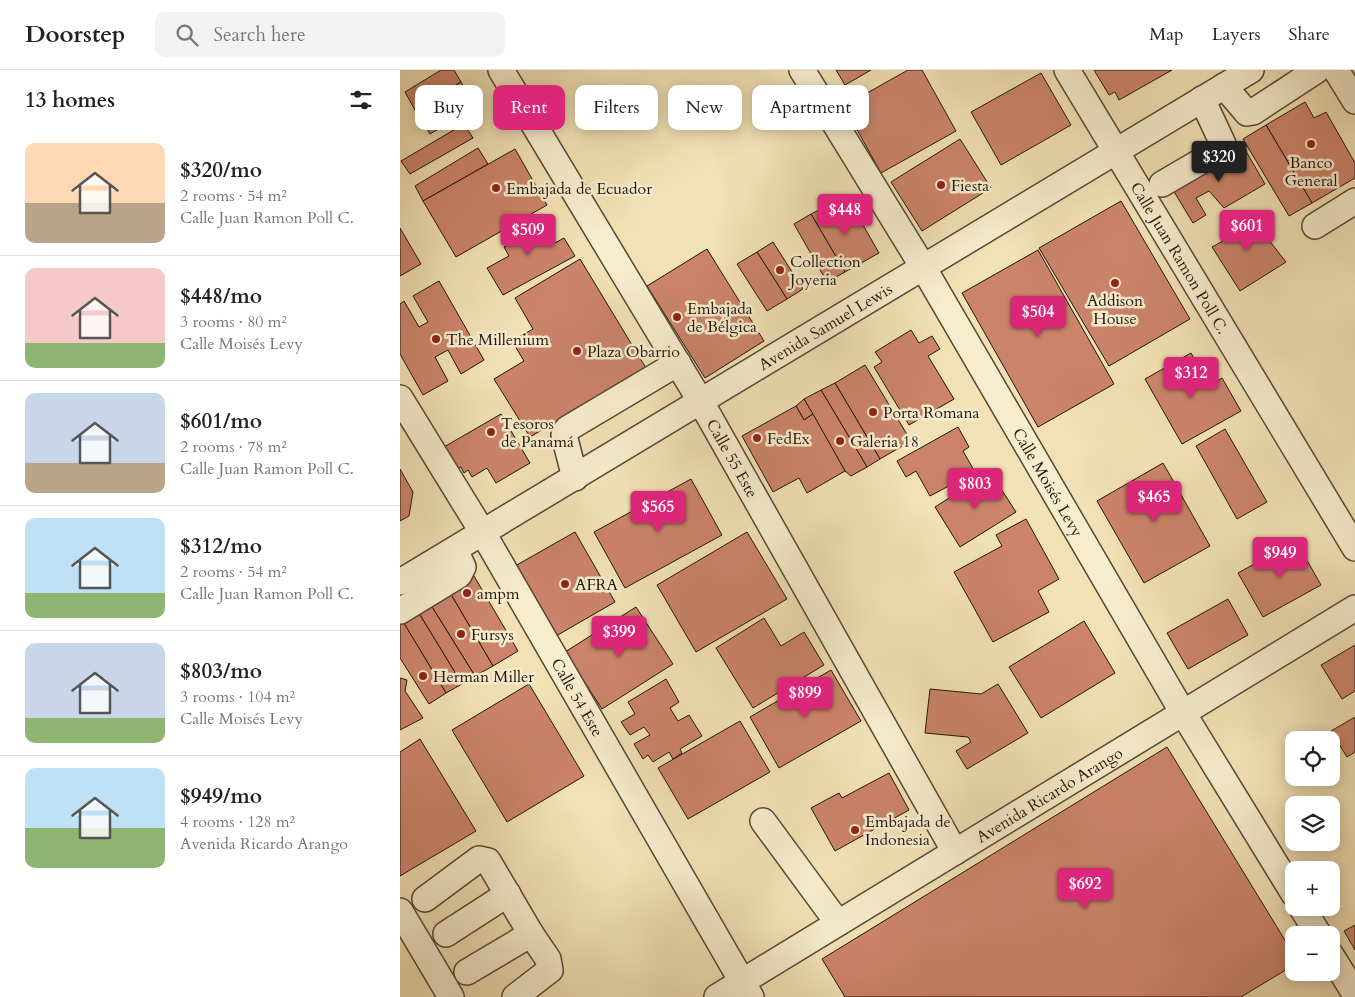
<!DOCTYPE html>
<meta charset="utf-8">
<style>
body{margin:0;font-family:Cardo,serif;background:#f2f2f2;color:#222;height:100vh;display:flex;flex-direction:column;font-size:19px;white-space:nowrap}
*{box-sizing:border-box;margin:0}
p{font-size:16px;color:#767676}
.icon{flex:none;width:28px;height:28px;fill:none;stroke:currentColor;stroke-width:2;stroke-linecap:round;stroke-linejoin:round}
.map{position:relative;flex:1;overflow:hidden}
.panel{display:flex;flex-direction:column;background:#fff;width:400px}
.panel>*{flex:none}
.hud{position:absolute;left:15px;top:15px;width:475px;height:45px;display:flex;gap:10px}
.buttons{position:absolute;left:885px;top:661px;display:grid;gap:10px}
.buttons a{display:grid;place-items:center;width:55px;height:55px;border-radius:10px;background:#fff;box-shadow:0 2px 12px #0003;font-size:25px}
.price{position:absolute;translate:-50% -42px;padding:0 11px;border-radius:5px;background:#db2777;color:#fff;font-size:16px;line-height:32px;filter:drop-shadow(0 1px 2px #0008)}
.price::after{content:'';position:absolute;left:50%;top:30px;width:15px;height:11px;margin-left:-8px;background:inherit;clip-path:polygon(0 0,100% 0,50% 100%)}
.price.on{background:#222;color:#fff}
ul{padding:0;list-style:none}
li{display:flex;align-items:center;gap:15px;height:125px;padding:0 25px}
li+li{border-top:1px solid #e0e0e0}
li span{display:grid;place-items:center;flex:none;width:140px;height:100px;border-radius:10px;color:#555}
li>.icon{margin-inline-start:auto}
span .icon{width:60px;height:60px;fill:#fffc;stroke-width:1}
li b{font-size:21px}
h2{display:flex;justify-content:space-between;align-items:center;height:60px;padding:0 25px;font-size:21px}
.pill{padding:0 18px;border-radius:10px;background:#fff;box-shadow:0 2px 12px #0003;font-size:18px;line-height:45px}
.pill.on{background:#db2777;color:#fff}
header{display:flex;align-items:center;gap:30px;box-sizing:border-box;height:70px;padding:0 25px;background:#fff;border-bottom:1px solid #e0e0e0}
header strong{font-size:24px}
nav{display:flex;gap:28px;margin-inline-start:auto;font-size:18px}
.search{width:350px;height:45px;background:#f2f2f2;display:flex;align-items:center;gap:12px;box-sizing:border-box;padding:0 18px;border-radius:10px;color:#767676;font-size:19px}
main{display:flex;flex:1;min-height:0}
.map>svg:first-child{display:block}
.building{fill:#cb846a;stroke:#241409}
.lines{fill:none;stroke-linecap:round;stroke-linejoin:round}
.minor-casing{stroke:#574734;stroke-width:28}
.minor{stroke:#f6ecce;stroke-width:25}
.poi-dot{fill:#8f2418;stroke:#f6ecce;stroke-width:2}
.labels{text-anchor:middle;stroke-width:5;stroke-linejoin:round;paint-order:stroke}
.poi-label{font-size:16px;fill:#241409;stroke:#f6ecce;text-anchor:start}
.street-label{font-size:16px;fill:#241409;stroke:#f6ecce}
</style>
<header>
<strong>Doorstep</strong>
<div class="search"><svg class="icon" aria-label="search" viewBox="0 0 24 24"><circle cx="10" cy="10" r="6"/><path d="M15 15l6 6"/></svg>Search here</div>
<nav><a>Map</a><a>Layers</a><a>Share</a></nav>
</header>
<main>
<section class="panel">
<h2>13 homes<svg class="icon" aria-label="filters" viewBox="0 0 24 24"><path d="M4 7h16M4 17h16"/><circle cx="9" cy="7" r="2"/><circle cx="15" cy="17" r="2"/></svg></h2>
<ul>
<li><span style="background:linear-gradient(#ffd9b3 60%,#b9a48a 0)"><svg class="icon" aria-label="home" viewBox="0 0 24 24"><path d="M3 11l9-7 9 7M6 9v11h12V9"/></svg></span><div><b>$320/mo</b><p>2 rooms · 54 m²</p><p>Calle Juan Ramon Poll C.</p></div></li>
<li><span style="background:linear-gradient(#f6c9c9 75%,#8fb573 0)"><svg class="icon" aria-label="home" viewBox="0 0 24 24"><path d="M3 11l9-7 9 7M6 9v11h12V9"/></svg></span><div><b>$448/mo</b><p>3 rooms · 80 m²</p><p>Calle Moisés Levy</p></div></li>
<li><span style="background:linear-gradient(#c9d6e8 70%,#b9a48a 0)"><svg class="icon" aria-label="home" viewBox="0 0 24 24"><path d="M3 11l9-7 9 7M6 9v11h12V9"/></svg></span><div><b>$601/mo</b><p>2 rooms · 78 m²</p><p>Calle Juan Ramon Poll C.</p></div></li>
<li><span style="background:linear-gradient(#bfe0f5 75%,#8fb573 0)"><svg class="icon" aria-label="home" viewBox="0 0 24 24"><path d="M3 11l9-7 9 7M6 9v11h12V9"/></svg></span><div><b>$312/mo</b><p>2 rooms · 54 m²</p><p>Calle Juan Ramon Poll C.</p></div></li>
<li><span style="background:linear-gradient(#c9d6e8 75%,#8fb573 0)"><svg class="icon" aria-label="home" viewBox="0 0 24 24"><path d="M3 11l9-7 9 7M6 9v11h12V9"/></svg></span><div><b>$803/mo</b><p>3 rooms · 104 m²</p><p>Calle Moisés Levy</p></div></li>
<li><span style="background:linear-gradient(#bfe0f5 60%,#8fb573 0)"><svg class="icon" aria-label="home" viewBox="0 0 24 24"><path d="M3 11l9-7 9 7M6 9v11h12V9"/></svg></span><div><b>$949/mo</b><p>4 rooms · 128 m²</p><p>Avenida Ricardo Arango</p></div></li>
</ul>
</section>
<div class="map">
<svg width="955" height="927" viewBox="0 0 955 927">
<rect width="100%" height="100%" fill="#f1e1b4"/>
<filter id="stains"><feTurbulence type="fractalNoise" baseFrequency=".004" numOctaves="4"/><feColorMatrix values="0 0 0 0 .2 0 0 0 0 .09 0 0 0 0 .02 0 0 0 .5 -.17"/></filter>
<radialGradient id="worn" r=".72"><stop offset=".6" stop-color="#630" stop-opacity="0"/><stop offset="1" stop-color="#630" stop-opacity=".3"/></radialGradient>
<g class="building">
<path d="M41 0H54L61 12 15 40 5 22Z"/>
<path d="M436 0H471L445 15Z"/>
<path d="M508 0H522L556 61 481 103 444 36Z"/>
<path d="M694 0H772L719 30 715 22 709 25Z"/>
<path d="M641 3 671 55 601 95 571 42Z"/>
<path d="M61 12 68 24 22 51 15 40Z"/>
<path d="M68 24 76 37 30 64 22 51Z"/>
<path d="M905 32 914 48 926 42 955 93V108L912 133 866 55Z"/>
<path d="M64 54 73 68 10 104 1 91Z"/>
<path d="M866 55 912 133 889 146 843 69Z"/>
<path d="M560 69 591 118 522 161 491 112Z"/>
<path d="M843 76 865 114 824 138 809 121 796 128 806 145 793 153 770 115Z"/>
<path d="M78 78 88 94 23 131 15 116Z"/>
<path d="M115 79 147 135 56 187 23 131Z"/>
<path d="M721 131 790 249 709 296 639 178Z"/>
<path d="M433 133 438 142 451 134 479 183 445 202 411 144Z"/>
<path d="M847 142 886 192 840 221 812 177 827 169 820 157Z"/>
<path d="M411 144 445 202 427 212 394 154Z"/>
<path d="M132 146 138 157 142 155 153 174 164 168 175 186 103 225 87 198 109 186 104 177 114 172 107 160Z"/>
<path d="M0 158 21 194 0 206Z"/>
<path d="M373 172 403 219 387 229 357 182Z"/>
<path d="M307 179 364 271 305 308 247 216Z"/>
<path d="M638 180 714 314 638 357 562 223Z"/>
<path d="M357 182 387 229 367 241 337 194Z"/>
<path d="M180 189 246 298 130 367 94 309 124 291 112 271 133 259 115 228Z"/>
<path d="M39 211 84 290 61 304 48 280 35 287 48 311 23 325 0 284V234L4 231 19 257 28 252 13 226Z"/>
<path d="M511 260 519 273 532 266 540 279 528 286 554 329 509 355 474 297 482 292 475 282Z"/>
<path d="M791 283 809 316 822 308 841 341 782 374 745 309Z"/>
<path d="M465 295 511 371 480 389 435 313Z"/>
<path d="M435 313 480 389 467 397 421 320Z"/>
<path d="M421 320 467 397 451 406 445 401 404 329Z"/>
<path d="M404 329 413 344 404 350 396 336Z"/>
<path d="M396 336 404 350 413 344 445 401 407 423 399 408 373 422 342 366Z"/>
<path d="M101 344 130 393 96 413 87 398 72 407 68 400 64 403 61 397 50 403 37 381Z"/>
<path d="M558 357 569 377 563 381 575 402 530 426 516 401 506 407 497 391Z"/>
<path d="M825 359 867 432 837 449 796 376Z"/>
<path d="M763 393 810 476 744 513 697 431Z"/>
<path d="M0 399 13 422 9 446 0 451Z"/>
<path d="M590 402 616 442 560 477 535 437Z"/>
<path d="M291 409 322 465 225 518 194 462Z"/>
<path d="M626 449 659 509 638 521 649 542 593 572 554 502 602 476 596 465Z"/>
<path d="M175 462 215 532 156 566 115 496Z"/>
<path d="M347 462 387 529 296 582 257 515Z"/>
<path d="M896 471 921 515 863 547 838 503Z"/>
<path d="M74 506 118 581 93 596 49 521Z"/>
<path d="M49 521 93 596 75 606 29 532Z"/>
<path d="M828 529 848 565 788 599 767 563Z"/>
<path d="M29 532 75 606 62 614 17 540Z"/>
<path d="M236 537 273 594 202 639 165 582Z"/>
<path d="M17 540 62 614 46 623 2 550Z"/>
<path d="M364 548 381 576 404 562 424 595 353 638 316 578Z"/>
<path d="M0 550H2L46 623 29 634 0 588Z"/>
<path d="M684 551 715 603 641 648 609 597Z"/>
<path d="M955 575V621L942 629 921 595Z"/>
<path d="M431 600 461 651 379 698 350 647Z"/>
<path d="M0 608 7 610 5 621 23 648 0 660Z"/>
<path d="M266 609 279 632 270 638 278 651 289 645 302 666 280 679 282 683 273 689 269 682 253 692 248 685 243 689 234 674 250 665 244 657 230 665 221 652 235 644 228 632Z"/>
<path d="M129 614 184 706 107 752 52 660Z"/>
<path d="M598 614 628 663 567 699 556 681 571 672 568 667 525 663 530 619 581 624Z"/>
<path d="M955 647V682L947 687 931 661Z"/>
<path d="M340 651 370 702 288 749 258 698Z"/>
<path d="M20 669 76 761 0 806V682Z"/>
<path d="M767 677 894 885V895L841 927H445L422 889Z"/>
<path d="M489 703 509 740 435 781 411 738 439 723 442 728Z"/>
<path d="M955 855V880L944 861Z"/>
</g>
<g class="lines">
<g class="minor-casing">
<g id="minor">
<path id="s1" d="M101 0 301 332 555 782"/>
<path id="s2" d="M402 0 523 197 783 643 894 824"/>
<path id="s3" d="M667 0 955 478"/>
<path d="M936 0 955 31"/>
<path d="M824 16 847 43 853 42 917 0"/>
<path d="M762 114 822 79 823 74 802 29"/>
<path d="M915 156 955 131"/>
<path id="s4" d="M0 328 83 463 351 927"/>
<path d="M175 408 164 365 167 359 278 293"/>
<path id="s5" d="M0 512 851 0"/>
<path d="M0 541 59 505 63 497 55 480"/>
<path d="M363 751 438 853"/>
<path d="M25 829 79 789 88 791 131 864 148 889 150 900 115 927"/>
<path d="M902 838 919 865"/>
<path d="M0 841 51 927"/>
<path d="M46 864 108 824"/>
<path d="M931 885 955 924"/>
<path d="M67 902 131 864"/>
<path id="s6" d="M317 927 955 538"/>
</g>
</g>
<use href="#minor" class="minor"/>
</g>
<g class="poi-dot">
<circle cx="911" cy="74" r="5"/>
<circle cx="541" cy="115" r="5"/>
<circle cx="96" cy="118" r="5"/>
<circle cx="380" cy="200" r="5"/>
<circle cx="715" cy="213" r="5"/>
<circle cx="277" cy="247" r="5"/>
<circle cx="36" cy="269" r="5"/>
<circle cx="177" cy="281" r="5"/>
<circle cx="473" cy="342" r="5"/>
<circle cx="91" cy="362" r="5"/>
<circle cx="357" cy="368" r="5"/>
<circle cx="440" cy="371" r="5"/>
<circle cx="165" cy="514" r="5"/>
<circle cx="67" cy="523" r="5"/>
<circle cx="61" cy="564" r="5"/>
<circle cx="23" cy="606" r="5"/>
<circle cx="455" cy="760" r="5"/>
</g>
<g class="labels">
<g class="poi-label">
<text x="911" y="98" text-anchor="middle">Banco<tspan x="911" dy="18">General</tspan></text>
<text x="551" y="121">Fiesta</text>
<text x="106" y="124">Embajada de Ecuador</text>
<text x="390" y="197">Collection<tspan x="390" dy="18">Joyeria</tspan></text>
<text x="715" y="236" text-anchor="middle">Addison<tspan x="715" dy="18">House</tspan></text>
<text x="287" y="244">Embajada<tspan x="287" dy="18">de Bélgica</tspan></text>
<text x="46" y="275">The Millenium</text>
<text x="187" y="287">Plaza Obarrio</text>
<text x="483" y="348">Porta Romana</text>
<text x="101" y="359">Tesoros<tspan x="101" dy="18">de Panamá</tspan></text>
<text x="367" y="374">FedEx</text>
<text x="450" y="377">Galeria 18</text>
<text x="175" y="520">AFRA</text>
<text x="77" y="529">ampm</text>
<text x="71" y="570">Fursys</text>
<text x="33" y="612">Herman Miller</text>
<text x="465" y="757">Embajada de<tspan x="465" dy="18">Indonesia</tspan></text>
</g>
<g class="street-label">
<text dy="6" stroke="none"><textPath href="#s3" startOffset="219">Calle Juan Ramon Poll C.</textPath></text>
<text dy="6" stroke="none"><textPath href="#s5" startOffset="496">Avenida Samuel Lewis</textPath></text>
<text dy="6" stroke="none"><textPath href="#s1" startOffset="452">Calle 55 Este</textPath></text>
<text dy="6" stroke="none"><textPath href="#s2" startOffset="480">Calle Moisés Levy</textPath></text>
<text dy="6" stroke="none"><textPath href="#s4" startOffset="348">Calle 54 Este</textPath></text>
<text dy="6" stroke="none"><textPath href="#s6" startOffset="389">Avenida Ricardo Arango</textPath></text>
</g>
</g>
<rect width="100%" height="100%" filter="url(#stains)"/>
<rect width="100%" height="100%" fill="url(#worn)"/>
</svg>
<div class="buttons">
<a><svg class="icon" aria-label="locate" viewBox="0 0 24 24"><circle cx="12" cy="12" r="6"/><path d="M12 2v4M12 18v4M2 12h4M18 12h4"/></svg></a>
<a><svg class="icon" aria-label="layers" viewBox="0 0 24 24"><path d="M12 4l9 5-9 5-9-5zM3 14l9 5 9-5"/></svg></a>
<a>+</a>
<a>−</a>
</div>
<b class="price on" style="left:819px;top:113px">$320</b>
<b class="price" style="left:445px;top:166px">$448</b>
<b class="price" style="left:847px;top:182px">$601</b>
<b class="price" style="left:128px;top:186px">$509</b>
<b class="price" style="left:638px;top:268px">$504</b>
<b class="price" style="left:791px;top:329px">$312</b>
<b class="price" style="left:575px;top:440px">$803</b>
<b class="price" style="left:754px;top:453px">$465</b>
<b class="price" style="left:258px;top:463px">$565</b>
<b class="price" style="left:880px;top:509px">$949</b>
<b class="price" style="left:219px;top:588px">$399</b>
<b class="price" style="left:405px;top:649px">$899</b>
<b class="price" style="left:685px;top:840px">$692</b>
<div class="hud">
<a class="pill">Buy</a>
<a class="pill on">Rent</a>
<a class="pill">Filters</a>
<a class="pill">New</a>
<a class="pill">Apartment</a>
</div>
</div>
</main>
